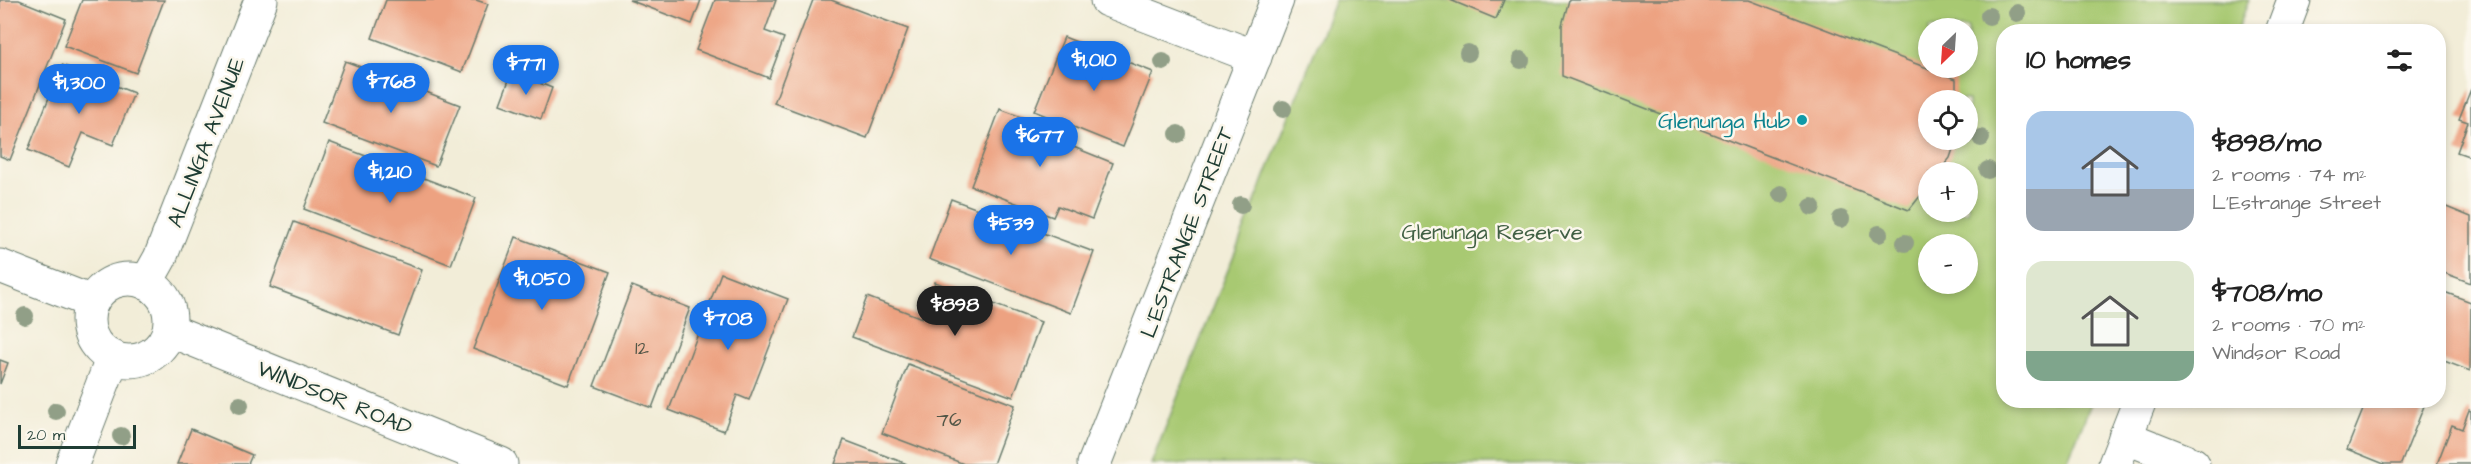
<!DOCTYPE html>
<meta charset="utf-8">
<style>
body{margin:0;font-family:"Architects Daughter",sans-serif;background:#f6f6f6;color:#222;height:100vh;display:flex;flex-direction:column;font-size:22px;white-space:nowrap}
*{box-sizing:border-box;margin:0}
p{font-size:20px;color:#767676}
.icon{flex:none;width:33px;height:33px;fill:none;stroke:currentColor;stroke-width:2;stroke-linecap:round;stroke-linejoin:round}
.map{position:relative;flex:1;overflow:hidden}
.drawer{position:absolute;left:1996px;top:24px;width:450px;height:384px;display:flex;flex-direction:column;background:#fff;border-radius:24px;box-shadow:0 3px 9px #0003}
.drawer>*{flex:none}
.needle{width:39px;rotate:205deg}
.controls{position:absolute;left:1918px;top:18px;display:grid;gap:12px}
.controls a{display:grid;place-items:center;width:60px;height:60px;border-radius:50%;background:#fff;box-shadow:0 3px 9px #0003;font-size:30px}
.scale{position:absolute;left:18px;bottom:15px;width:118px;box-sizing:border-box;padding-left:6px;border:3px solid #1f3d34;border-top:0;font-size:16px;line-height:21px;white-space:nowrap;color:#1f3d34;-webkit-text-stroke:4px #fbf7ec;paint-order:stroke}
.price{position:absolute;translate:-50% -51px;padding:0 14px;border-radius:21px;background:#1a73e8;color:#fff;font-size:20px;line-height:39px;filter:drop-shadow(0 2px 3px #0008)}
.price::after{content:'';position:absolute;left:50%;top:36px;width:18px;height:14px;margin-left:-9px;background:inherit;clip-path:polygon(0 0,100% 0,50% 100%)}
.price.active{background:#222;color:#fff}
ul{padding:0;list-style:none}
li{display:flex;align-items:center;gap:18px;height:150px;padding:0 30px}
li span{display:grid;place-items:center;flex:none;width:168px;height:120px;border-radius:18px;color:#555}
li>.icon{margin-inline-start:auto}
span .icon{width:72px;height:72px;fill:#fffc;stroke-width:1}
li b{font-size:26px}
h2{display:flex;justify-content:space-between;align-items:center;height:72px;padding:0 30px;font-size:26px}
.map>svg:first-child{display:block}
.green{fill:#a8c972;stroke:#648353;stroke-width:1.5;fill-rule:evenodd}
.building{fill:#eda281}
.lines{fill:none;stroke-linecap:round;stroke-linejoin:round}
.minor-casing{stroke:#697b6d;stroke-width:35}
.minor{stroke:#fff;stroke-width:33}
.tree{fill:#919f87}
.culture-dot{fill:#0f9aa8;stroke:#fbf7ec;stroke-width:2}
.labels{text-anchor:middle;stroke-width:5;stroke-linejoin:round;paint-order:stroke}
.number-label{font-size:20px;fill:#525647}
.culture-label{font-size:22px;fill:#0d838f;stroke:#fbf7ec;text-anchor:end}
.street-label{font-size:22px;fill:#1f3d34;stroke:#fbf7ec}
.park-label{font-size:22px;fill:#416044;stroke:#fbf7ec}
</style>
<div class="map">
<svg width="2471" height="464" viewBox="0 0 2471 464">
<rect width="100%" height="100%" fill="#fbf7ec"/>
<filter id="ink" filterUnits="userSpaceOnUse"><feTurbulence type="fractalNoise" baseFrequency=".0167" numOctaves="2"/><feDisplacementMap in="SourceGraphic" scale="12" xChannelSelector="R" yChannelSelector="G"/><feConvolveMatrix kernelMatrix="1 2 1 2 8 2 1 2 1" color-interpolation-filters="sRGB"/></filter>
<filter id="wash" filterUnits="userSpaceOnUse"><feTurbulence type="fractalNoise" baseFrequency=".008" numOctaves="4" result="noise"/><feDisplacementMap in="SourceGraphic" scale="24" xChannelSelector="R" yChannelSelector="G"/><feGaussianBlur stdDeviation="1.35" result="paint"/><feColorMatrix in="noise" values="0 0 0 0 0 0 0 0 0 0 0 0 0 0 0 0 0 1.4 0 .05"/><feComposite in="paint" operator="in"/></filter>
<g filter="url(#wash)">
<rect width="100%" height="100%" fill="#f2edd8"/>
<path class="green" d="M1335 0H2249L2237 31 2004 32V400L2092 401 2066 464H1151ZM1929 28H1968V68H1929ZM1929 100H1968V140H1929ZM1929 172H1968V212H1929ZM1929 244H1968V284H1929Z"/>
<g id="blocks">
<g class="building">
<path d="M0 0H19L66 19 10 160 0 156Z"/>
<path d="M82 0H164L136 73 64 46Z"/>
<path d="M386 0H476L488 4 462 72 372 38Z"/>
<path d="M629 0H701L692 24Z"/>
<path d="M715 0H776L765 31 784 38 769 78 696 50Z"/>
<path d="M813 0H831L908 29 867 138 774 103Z"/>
<path d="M1450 0H1504L1496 19Z"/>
<path d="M1569 0H1749L1956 79V100H1929V140H1956L1950 158 1939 172H1929V185L1909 210 1562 76V25Z"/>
<path d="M1064 37 1153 72 1123 147 1034 111Z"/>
<path d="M345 61 460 105 436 166 322 123Z"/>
<path d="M62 65 134 93 113 145 83 133 69 167 28 150Z"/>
<path d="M512 72 552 88 541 119 500 104Z"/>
<path d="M2471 89V157L2457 152 2468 122 2459 119Z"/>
<path d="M1000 109 1069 135 1066 144 1113 163 1092 219 1058 206 1053 217 971 186Z"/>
<path d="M329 142 476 198 451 265 304 209Z"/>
<path d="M951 199 1094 252 1071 313 929 259Z"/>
<path d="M2439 204 2471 217V283L2439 271Z"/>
<path d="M294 222 422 270 398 335 270 287Z"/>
<path d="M516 237 610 272 568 385 473 349Z"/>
<path d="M721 273 788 299 749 400 737 395 724 431 669 410Z"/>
<path d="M935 282 1041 322 1013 397 852 337 867 297 922 318Z"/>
<path d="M632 286 690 308 652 408 594 386Z"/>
<path d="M2439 290 2471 302 2470 371 2439 359Z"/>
<path d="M0 360 8 363 0 384Z"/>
<path d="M908 364 1015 405 993 464H964L882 433Z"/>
<path d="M2367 400H2419L2418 404 2424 406 2401 464H2384L2347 449Z"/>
<path d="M2469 410 2471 411V464H2437L2452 425 2462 429Z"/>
<path d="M191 429 252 455 248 464H177Z"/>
<path d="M844 440 907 464H835Z"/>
</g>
</g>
</g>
<g filter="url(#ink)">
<use href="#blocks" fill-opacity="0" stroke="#697b6d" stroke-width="1.5"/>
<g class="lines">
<g class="minor-casing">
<g id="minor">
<path d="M1107 0 1255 57"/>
<path d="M2282 32 2294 0"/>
<path d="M0 266 92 302"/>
<circle cx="129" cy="320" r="41"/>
<path d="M146 283 160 258 261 0"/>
<path d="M169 330 501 464"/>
<path d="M2125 437 2193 464"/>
<path d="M72 464 113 357"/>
<path d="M1094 464 1277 0"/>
<path d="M2115 464 2140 400"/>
</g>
</g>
<use href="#minor" class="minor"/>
</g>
<g class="tree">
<circle cx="2017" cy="13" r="9"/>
<circle cx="1989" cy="16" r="9"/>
<circle cx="1468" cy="53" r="9"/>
<circle cx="1521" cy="60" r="9"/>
<circle cx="1163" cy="62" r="9"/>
<circle cx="1283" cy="109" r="9"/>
<circle cx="1178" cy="134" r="9"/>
<circle cx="1981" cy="138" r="9"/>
<circle cx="1988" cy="170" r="9"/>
<circle cx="1781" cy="194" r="9"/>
<circle cx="1241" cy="205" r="9"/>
<circle cx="1812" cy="207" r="9"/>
<circle cx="1841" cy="219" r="9"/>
<circle cx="1879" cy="234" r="9"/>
<circle cx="1905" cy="243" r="9"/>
<circle cx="25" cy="316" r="9"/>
<circle cx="240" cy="405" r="9"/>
<circle cx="56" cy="411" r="9"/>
<circle cx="121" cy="436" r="9"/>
</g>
</g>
<circle class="culture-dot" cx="1802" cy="120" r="6"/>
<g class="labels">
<g class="number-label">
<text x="642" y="354">12</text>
<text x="949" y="426">76</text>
</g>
<g class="culture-label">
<text x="1790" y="128">Glenunga Hub</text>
</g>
<g class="street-label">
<text transform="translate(205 142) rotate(-69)" y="8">ALLINGA AVENUE</text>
<text transform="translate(1186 232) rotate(-69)" y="8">L'ESTRANGE STREET</text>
<text transform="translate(335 397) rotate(22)" y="8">WINDSOR ROAD</text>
</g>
<g class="park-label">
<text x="1492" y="239">Glenunga Reserve</text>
</g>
</g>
</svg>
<div class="controls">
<a><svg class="needle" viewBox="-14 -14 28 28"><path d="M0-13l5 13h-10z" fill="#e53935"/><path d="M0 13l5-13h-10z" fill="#767676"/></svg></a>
<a><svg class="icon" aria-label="locate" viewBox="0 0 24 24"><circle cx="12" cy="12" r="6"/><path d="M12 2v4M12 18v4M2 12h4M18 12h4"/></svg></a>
<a>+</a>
<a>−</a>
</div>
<div class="scale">20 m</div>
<b class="price" style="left:1094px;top:92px">$1,010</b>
<b class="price" style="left:526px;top:96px">$771</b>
<b class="price" style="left:391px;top:114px">$768</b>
<b class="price" style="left:79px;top:115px">$1,300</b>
<b class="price" style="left:1040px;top:168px">$677</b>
<b class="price" style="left:390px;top:204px">$1,210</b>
<b class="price" style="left:1011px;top:256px">$539</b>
<b class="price" style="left:542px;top:311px">$1,050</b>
<b class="price active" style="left:955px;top:337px">$898</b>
<b class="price" style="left:728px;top:351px">$708</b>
<section class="drawer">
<h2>10 homes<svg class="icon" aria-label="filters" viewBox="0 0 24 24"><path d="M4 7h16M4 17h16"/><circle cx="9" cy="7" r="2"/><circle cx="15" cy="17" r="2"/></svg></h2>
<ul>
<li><span style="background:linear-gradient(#a9c7e8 65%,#9aa5b1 0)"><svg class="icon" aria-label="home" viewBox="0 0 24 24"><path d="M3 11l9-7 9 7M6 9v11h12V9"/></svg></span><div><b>$898/mo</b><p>2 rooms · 74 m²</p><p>L'Estrange Street</p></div></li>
<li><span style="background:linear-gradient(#dfe7d0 75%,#7fa58c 0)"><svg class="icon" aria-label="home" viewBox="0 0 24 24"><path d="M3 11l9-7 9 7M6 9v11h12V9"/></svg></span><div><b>$708/mo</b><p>2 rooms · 70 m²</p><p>Windsor Road</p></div></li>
</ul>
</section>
</div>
